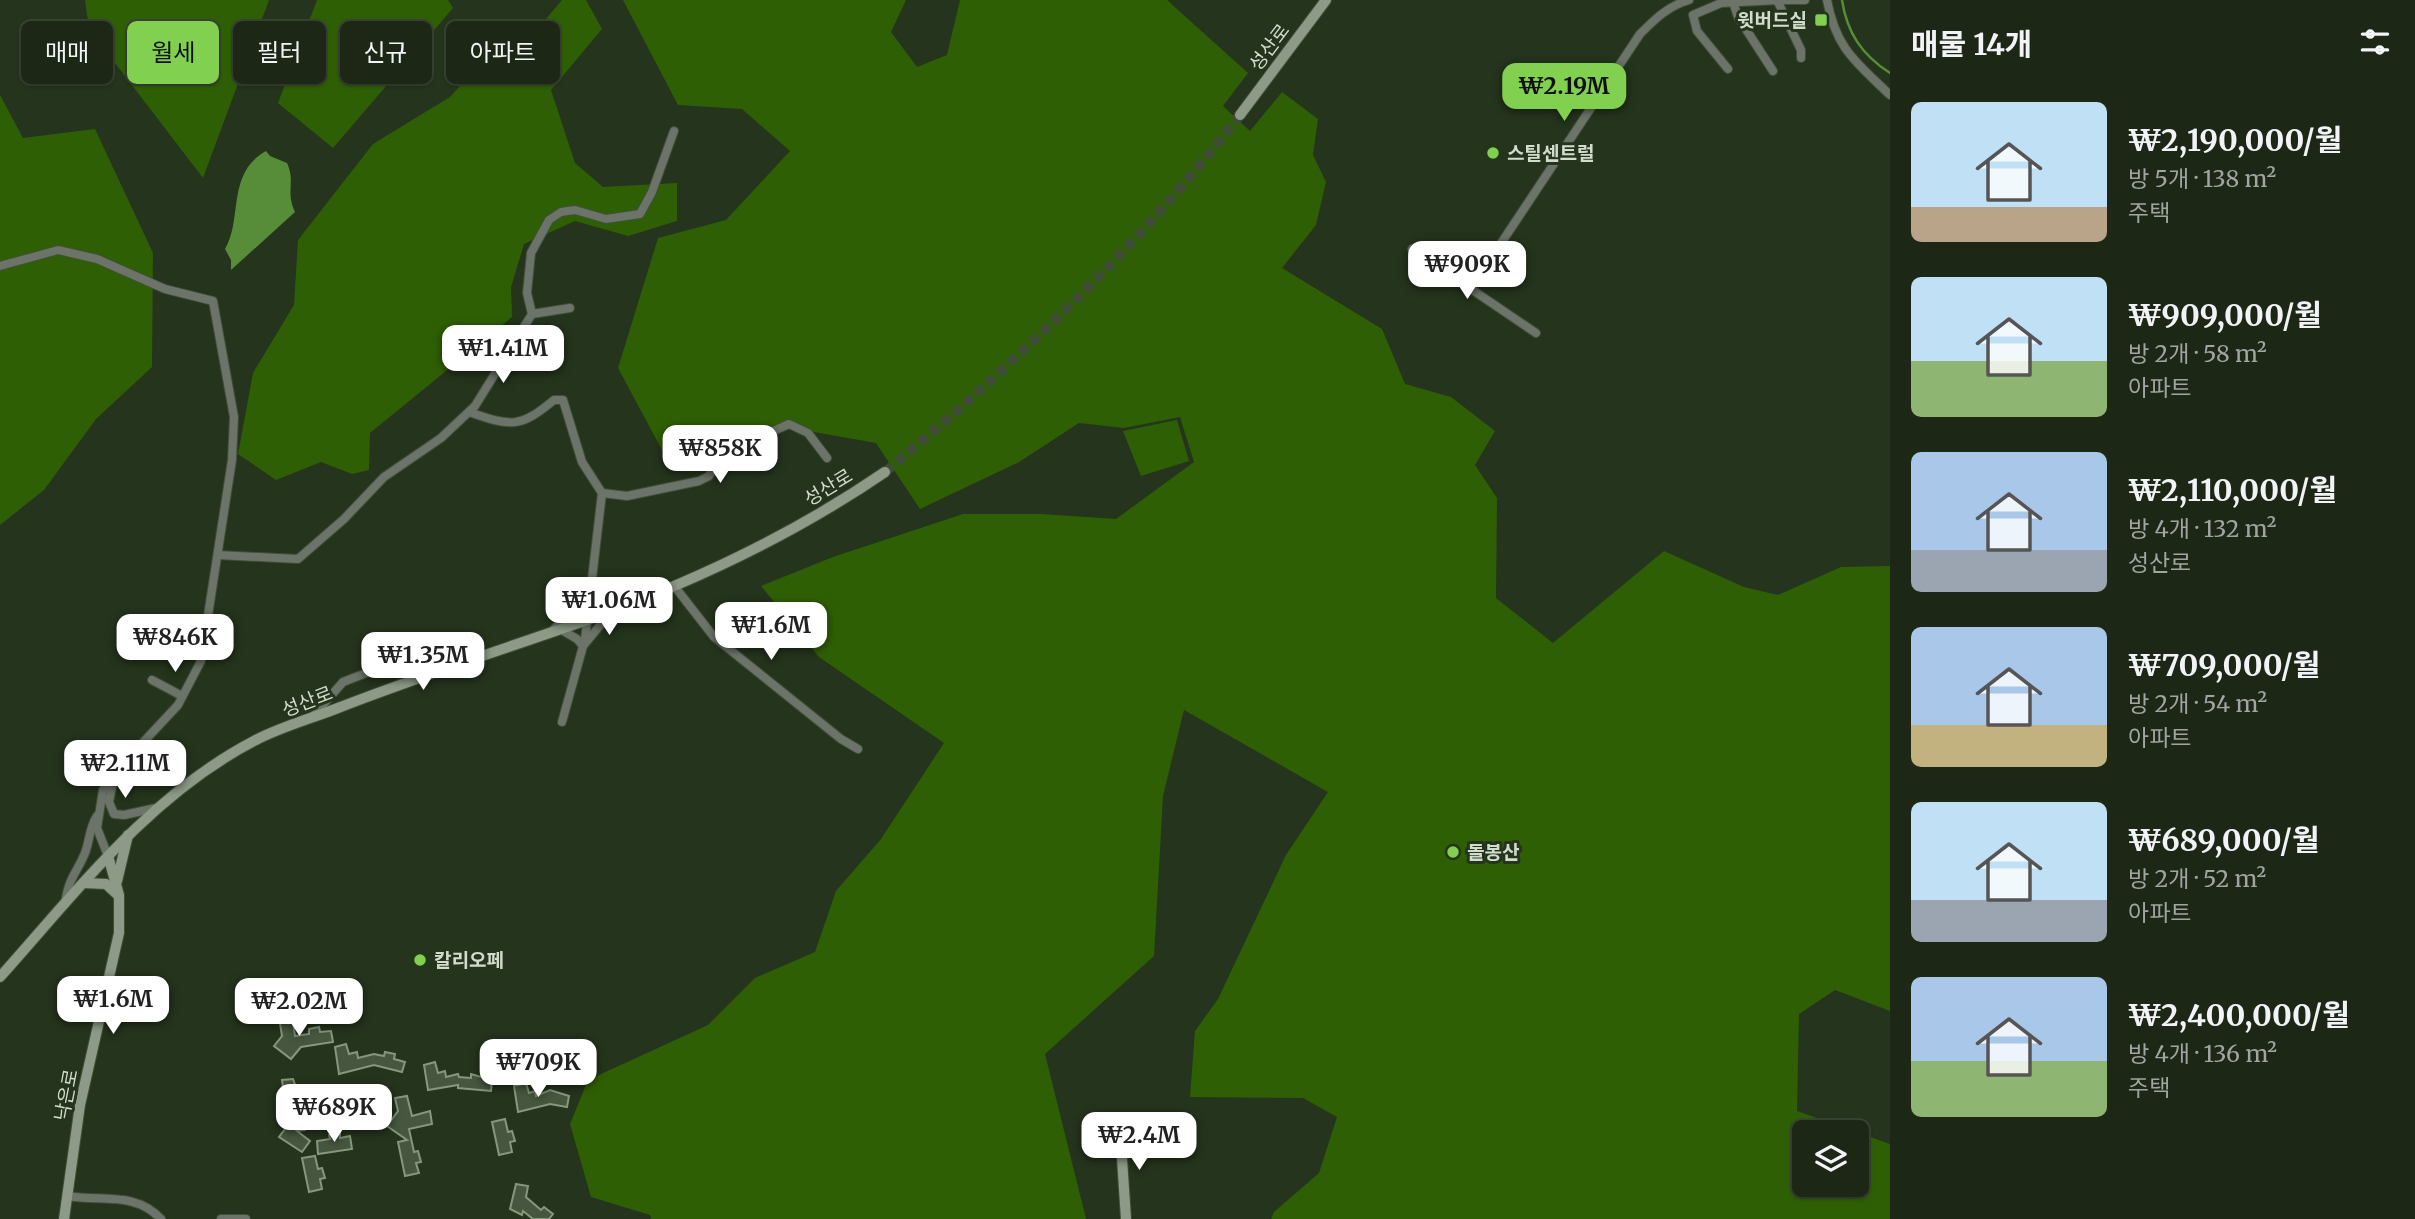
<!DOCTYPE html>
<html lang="ko">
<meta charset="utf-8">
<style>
body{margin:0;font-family:Merriweather,"Noto Sans KR",serif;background:#252f1f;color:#f1f3f6;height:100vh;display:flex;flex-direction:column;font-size:26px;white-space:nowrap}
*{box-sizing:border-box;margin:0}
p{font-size:23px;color:#a0a5a1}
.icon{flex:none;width:38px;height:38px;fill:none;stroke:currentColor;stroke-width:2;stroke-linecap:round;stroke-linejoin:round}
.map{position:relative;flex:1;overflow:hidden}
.details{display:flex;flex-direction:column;background:#1c2716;width:525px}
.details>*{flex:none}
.hud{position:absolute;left:21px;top:21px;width:665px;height:63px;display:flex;gap:14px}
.buttons{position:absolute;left:1792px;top:1120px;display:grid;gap:14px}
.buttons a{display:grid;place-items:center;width:77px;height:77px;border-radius:10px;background:#1c2716;box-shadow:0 2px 5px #0004,0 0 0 2px #3a4435;font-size:35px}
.price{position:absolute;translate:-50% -60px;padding:0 16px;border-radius:14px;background:#fff;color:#222;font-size:23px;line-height:46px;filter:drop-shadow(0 2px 4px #0008)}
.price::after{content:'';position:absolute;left:50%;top:42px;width:21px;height:16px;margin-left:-10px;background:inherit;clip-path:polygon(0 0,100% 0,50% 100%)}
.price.current{background:#81d050;color:#111}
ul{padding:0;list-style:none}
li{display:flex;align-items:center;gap:21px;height:175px;padding:0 21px}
li span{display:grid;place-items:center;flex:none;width:196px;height:140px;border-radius:10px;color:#555}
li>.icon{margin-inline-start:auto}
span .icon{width:84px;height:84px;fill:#fffc;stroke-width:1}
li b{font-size:30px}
h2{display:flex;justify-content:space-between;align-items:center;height:84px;padding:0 21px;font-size:30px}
.tag{padding:0 24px;border-radius:10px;background:#1c2716;box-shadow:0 2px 5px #0004,0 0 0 2px #3a4435;font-size:24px;line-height:63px}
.tag.current{background:#81d050;color:#111}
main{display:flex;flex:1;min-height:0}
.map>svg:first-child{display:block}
.green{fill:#2f5f04;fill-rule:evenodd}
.water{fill:#578c38}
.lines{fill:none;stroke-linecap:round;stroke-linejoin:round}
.stream{stroke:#578c38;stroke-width:2.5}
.building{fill:#47573f;stroke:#85977c;stroke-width:2}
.secondary-tunnel{stroke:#3f4d37;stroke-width:10;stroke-dasharray:10 5;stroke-linecap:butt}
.street-casing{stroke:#414f39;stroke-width:10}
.secondary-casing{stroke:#414f39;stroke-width:12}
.street{stroke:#6c7368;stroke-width:8}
.secondary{stroke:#8d9a87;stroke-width:10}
.poi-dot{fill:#81d050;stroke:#25341d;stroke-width:2.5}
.labels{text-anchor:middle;stroke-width:6;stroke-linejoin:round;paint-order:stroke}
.poi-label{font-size:19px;font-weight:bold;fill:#d2dccd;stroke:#25341d;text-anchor:start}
.street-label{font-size:19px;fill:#d2dccd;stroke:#25341d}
</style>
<main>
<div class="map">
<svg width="1890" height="1219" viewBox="0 0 1890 1219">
<rect width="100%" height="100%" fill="#25341d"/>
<g class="green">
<path d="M85 0H269L203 178 89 29Z"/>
<path d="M317 0H448L453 8 333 148 278 103Z"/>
<path d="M562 0H586L602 29 551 90 575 163 603 187 677 183V221L628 236 575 221 524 244 511 287 512 317 370 433 369 470 352 474 321 462 276 480 238 454 253 373 294 305 298 240 373 144 450 97 466 79 517 53Z"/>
<path d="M623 0H906L891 32 917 67 947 55 960 0H1167L1248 73 1223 106 1250 131 1282 92 1318 119 1313 155 1326 182 1316 225 1282 268 1382 329 1405 384 1451 397 1495 431 1475 465 1497 498 1496 598 1553 643 1664 551 1744 587 1778 595 1841 567 1890 566V1011L1835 990 1799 1014 1797 1111 1890 1144V1219H1271L1274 1212 1319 1173 1337 1117 1303 1098 1190 1097 1195 1031 1218 999 1286 855 1328 792 1184 710 1163 796 1154 956 1045 1054 1086 1219H651L650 1215 591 1197 570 1124 588 1080 708 1025 755 978 815 952 836 891 881 839 944 743 819 657 761 586 833 557 963 514H1041L1116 519 1194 462 1180 417 1124 428 1079 423 1019 462 920 509 876 443 780 426 669 463 618 368 658 238 726 220 790 151 742 109 678 105ZM1804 1132H1857V1185H1804Z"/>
<path d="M0 95 23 138 95 129 153 253 152 367 96 419 44 490 0 525Z"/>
<path d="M1177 420 1189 461 1141 476 1123 431Z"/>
</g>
<path class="water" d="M266 151 270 156 287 163C296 183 285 190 295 212L231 270V260L225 249C243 219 226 173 266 151Z"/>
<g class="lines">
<path class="stream" d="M1842 0C1847 33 1862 55 1890 73"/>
</g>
<g class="building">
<path d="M292 1015 295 1036 309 1034V1029L319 1027 320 1032 331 1031 333 1042 301 1047 291 1059 274 1046 282 1036 279 1017Z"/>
<path d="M346 1044 349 1054 357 1052 358 1058 374 1054 384 1056 385 1052 395 1054 394 1059 405 1062 402 1072 374 1065 339 1074 335 1047Z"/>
<path d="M435 1062 438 1073 445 1071 446 1077 458 1074 459 1077 471 1078V1074L492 1080 491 1091 458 1088V1085L428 1090 424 1065Z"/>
<path d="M293 1079 301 1100H297L300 1122 304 1121 305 1130 297 1131 310 1141 302 1152 279 1137 288 1125 282 1080Z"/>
<path d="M526 1083 529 1093 535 1091 536 1096 550 1090 569 1096 567 1107 550 1104 518 1112 514 1086Z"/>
<path d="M407 1096 412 1116 430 1111 432 1124 409 1129 414 1152 418 1151 421 1162 416 1163 419 1173 405 1176 398 1142 407 1140 387 1126 398 1111 395 1098Z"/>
<path d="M505 1119 508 1132 512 1131 515 1141 510 1142 512 1152 499 1155 492 1122Z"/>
<path d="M340 1133V1138L350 1136 352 1149 318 1154 317 1141 330 1139 329 1135Z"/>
<path d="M315 1156 318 1169 322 1168 325 1178 320 1179 322 1189 309 1192 302 1158Z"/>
<path d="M516 1184 528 1186 526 1197 541 1210 544 1207 553 1214 549 1219H533L523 1211 522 1215 510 1209Z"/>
</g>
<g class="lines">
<path class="secondary-tunnel" d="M885 472C1015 364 1136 249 1240 115"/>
<g class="street-casing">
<g id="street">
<path d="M1777 0 1801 50V58"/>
<path d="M1782 0H1805"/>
<path d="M1827 0C1836 49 1856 62 1890 95"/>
<path d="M1733 2 1738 17 1773 71"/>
<path d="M1728 69 1697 31 1693 15 1721 3 1779 0"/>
<path d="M1412 249 1536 333"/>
<path d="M0 266 58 250 97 259 165 289 213 301 234 417 232 460 201 661 178 705 121 766 103 790 97 828 108 856"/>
<path d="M1472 287 1640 34C1655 19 1668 6 1689 0"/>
<path d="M532 314 570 308"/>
<path d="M469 412C512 427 520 428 554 400H563L582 462 602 493 585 639 562 722"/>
<path d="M602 493 627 496 699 481 709 476 722 454 789 424 808 433 827 458"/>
<path d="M218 555 298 559 344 519 384 477 441 438 475 406 532 314 527 293 531 253 549 220 561 212 575 210 606 219 640 214 652 192 674 131"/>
<path d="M675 587 714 637 841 739 858 749"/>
<path d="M560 629 577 639 583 646 611 612"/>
<path d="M553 630 578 605 590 589 601 600 619 608"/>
<path d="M152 680 182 696"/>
<path d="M313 716 343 682 410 656 427 673"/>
<path d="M115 772 109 802 114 814 124 815 156 808"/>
<path d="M65 904C69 876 76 875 85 853 90 840 89 828 97 816"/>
<path d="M67 1196C102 1202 135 1191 161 1219"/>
<path d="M221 1219H246"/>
</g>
</g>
<g class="secondary-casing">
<g id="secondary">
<path d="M1240 115 1326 0"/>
<path d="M117 881 128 835"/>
<path d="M84 883 106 884 118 895"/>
<path d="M0 977C77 891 150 795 254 741 280 727 310 719 338 708 420 676 504 649 587 620 691 583 793 535 885 472"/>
<path d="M1120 1128 1126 1219"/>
<path d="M64 1219 80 1105 119 933V895L108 856"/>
</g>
</g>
<use href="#street" class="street"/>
<use href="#secondary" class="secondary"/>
</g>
<g class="poi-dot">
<rect x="1814" y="13" width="14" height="14" rx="3.5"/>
<circle cx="1493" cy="153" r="7"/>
<circle cx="1453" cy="852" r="7"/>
<circle cx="420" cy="960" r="7"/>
</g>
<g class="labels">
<g class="poi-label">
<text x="1807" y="27" text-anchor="end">윗버드실</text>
<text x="1507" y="160">스틸센트럴</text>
<text x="1467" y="859">돌봉산</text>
<text x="434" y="967">칼리오페</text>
</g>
<g class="street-label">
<text transform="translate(1269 47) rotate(-53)" y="7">성산로</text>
<text transform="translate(828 487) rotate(-31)" y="7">성산로</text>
<text transform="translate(307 701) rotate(-21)" y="7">성산로</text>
<text transform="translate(66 1095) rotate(-79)" y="7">낙은로</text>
</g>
</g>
</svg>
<div class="buttons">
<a><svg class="icon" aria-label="layers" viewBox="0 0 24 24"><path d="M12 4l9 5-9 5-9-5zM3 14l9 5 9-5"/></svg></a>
</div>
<b class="price current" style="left:1564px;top:123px">₩2.19M</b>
<b class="price" style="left:1467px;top:301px">₩909K</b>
<b class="price" style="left:503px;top:385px">₩1.41M</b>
<b class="price" style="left:720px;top:485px">₩858K</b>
<b class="price" style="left:609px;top:637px">₩1.06M</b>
<b class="price" style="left:771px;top:662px">₩1.6M</b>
<b class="price" style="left:175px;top:674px">₩846K</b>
<b class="price" style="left:423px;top:692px">₩1.35M</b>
<b class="price" style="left:125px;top:800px">₩2.11M</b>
<b class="price" style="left:113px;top:1036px">₩1.6M</b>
<b class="price" style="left:299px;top:1038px">₩2.02M</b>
<b class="price" style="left:538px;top:1099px">₩709K</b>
<b class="price" style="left:334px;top:1144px">₩689K</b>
<b class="price" style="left:1139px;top:1172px">₩2.4M</b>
<div class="hud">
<a class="tag">매매</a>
<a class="tag current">월세</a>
<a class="tag">필터</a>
<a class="tag">신규</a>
<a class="tag">아파트</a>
</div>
</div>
<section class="details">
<h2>매물 14개<svg class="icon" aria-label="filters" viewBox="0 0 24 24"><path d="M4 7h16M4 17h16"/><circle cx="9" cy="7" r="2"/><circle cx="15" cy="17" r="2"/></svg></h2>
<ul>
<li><span style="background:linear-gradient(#bfe0f5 75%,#b9a48a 0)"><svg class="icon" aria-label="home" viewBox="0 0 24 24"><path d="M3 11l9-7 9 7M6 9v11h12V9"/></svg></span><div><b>₩2,190,000/월</b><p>방 5개 · 138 m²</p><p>주택</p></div></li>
<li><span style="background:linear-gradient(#bfe0f5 60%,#8fb573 0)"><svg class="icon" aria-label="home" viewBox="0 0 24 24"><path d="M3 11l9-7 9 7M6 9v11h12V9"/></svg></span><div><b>₩909,000/월</b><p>방 2개 · 58 m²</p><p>아파트</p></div></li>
<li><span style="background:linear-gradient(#a9c7e8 70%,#9aa5b1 0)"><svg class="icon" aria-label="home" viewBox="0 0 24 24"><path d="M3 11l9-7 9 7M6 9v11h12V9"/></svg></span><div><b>₩2,110,000/월</b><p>방 4개 · 132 m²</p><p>성산로</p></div></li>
<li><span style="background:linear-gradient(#a9c7e8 70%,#c2b280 0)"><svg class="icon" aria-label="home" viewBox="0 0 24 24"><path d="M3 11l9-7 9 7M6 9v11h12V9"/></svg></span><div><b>₩709,000/월</b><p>방 2개 · 54 m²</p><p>아파트</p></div></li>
<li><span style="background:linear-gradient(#bfe0f5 70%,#9aa5b1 0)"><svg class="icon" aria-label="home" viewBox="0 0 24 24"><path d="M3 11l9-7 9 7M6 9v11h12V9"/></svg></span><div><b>₩689,000/월</b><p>방 2개 · 52 m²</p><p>아파트</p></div></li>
<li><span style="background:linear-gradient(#a9c7e8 60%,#8fb573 0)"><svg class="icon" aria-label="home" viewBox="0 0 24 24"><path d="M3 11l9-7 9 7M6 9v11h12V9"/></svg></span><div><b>₩2,400,000/월</b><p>방 4개 · 136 m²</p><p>주택</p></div></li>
</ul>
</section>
</main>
